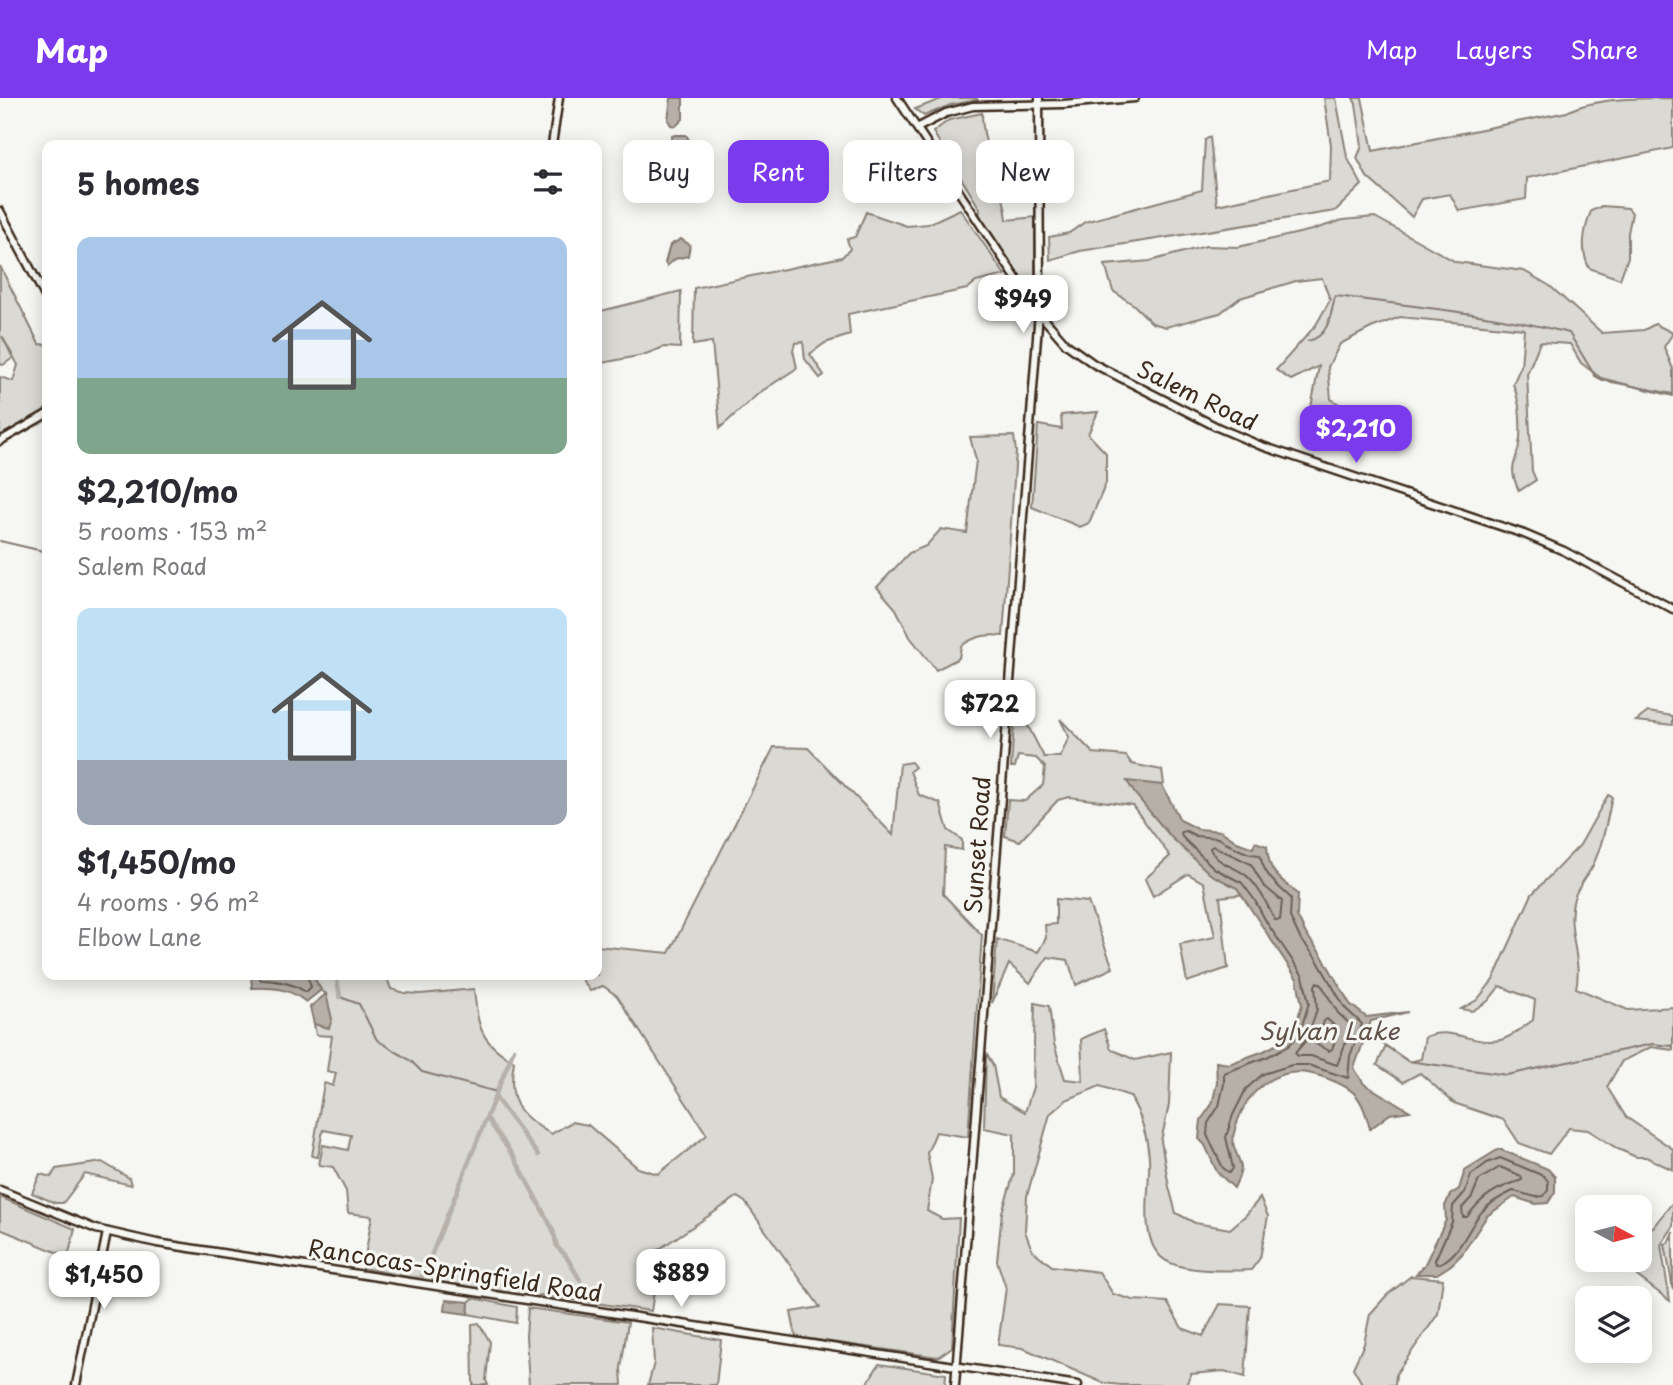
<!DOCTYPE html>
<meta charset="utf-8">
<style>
body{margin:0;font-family:"Playpen Sans",sans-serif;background:#f2f2f3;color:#2b2b33;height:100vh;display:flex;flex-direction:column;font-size:26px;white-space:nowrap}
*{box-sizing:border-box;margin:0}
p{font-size:23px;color:#7c7c81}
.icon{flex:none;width:38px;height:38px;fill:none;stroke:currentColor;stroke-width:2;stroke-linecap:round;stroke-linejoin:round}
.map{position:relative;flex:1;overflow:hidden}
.sheet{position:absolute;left:42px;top:42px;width:560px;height:840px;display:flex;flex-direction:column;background:#fff;border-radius:14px;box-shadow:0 4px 18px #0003}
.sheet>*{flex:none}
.banner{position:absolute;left:623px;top:42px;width:665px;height:63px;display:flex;gap:14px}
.needle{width:46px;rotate:97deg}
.controls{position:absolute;left:1575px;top:1097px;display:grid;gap:14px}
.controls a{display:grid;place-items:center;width:77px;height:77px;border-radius:14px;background:#fff;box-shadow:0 4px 18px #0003;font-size:35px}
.price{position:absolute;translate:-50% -60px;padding:0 16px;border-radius:14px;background:#fff;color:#222;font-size:23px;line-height:46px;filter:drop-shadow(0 2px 4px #0008)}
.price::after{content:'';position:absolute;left:50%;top:42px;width:21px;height:16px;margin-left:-10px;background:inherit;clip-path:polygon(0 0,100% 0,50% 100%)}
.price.current{background:#7c3aed;color:#fff}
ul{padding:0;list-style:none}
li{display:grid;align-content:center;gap:14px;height:371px;padding:0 35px}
li span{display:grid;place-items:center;height:217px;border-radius:14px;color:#555}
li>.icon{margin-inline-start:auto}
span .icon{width:126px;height:126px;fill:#fffc;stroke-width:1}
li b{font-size:30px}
h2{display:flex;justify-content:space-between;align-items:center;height:84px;padding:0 35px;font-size:30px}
.pill{padding:0 24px;border-radius:14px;background:#fff;box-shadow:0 4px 18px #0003;font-size:24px;line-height:63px}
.pill.current{background:#7c3aed;color:#fff}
header{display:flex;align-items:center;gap:42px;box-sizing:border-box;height:98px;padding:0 35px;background:#7c3aed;color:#fff}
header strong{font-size:33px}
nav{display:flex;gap:38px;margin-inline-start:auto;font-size:24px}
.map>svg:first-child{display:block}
.green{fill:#dad9d3;stroke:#8a8278;stroke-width:2}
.water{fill:#b6b0a9;stroke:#857a71;stroke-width:2}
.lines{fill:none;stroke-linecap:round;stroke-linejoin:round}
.shore{stroke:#6c6056;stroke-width:2}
.stream{stroke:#857a71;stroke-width:2}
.canal{stroke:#b6b0a9;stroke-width:4.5}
.tertiary-casing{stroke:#3b2a1e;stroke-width:11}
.secondary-casing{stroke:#3b2a1e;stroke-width:11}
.tertiary{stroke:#f6f6f2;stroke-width:6}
.secondary{stroke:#f6f6f2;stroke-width:6}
.labels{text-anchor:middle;stroke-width:6;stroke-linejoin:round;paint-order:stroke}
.street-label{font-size:23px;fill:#3b2a1e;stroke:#f6f6f2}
.water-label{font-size:24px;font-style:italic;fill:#605248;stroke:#f6f6f2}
</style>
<header>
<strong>Map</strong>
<nav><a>Map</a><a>Layers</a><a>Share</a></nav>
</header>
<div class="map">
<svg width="1673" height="1287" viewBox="0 0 1673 1287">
<rect width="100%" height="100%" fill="#f6f6f2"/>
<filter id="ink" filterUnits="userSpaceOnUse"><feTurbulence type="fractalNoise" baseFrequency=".0143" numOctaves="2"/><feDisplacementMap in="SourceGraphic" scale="14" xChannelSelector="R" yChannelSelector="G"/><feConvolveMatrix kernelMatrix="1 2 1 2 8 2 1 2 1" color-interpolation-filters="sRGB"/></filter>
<g filter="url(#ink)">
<g class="green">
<path d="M944 0H976L978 2 950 7 924 18 915 11Z"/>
<path d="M1324 0H1336L1347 59 1362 87 1335 113 1080 153 1050 162 1049 139 1069 135 1085 124 1202 92 1205 42 1210 39 1217 107 1330 83 1331 47Z"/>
<path d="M1353 0H1362L1373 53 1567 14C1592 0 1641 0 1673 0V50L1527 80 1526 101 1459 113 1450 96 1422 101 1412 119 1367 79 1357 60 1362 48 1356 6Z"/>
<path d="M982 15C982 52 1004 86 1007 122L1035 119V186L1025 189 979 120 980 111 933 34 949 22Z"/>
<path d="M1602 108 1628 110 1632 115 1628 135V159L1620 181 1589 170C1580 151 1584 132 1591 113Z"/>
<path d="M960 111 1005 177 976 184 967 191 848 216 850 237 825 245 810 256 824 277 820 280 805 261 803 244 795 245 793 252 797 270 759 295 720 330 712 244 693 247 694 190 842 159 850 151 847 141 855 139 866 114 907 128 928 126Z"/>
<path d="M1375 119 1456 164 1524 173 1550 188 1602 235 1644 232 1655 226 1673 235 1664 249 1673 271V298L1601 280 1581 265 1570 246 1540 244 1527 276 1532 373 1536 382 1519 393C1506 365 1518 367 1520 340 1521 323 1520 303 1513 286L1521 268 1524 231 1400 219 1371 230 1340 246 1328 269 1331 301 1342 308 1308 325 1319 268 1291 282 1276 272 1316 227 1330 202 1322 180 1296 183 1240 200 1220 215 1166 229 1152 225 1134 207 1113 193 1105 167 1150 163 1206 148 1238 149 1312 132 1343 122Z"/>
<path d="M0 168 39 246 47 247V313L7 341 0 343V279L13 283 18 267 2 238 13 260 3 267 0 266Z"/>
<path d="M681 193 680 250 664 249 643 257 597 266V214Z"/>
<path d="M1098 314 1088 336 1106 355V385L1089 425 1080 429 1032 409 1038 327 1062 331 1061 317Z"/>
<path d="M1014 338 1016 354 1003 538C986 536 975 538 961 548L959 560 936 572 910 539 896 511 877 489 909 455 926 448 941 431 967 435 976 362 970 339Z"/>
<path d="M1015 612 1028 628 1044 659H1060L1069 639 1060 621 1093 655 1126 658 1132 666 1162 672 1164 686 1142 696 1246 796 1220 799 1228 870 1187 884 1180 846 1215 839 1204 785 1188 776 1153 798 1145 781 1170 758 1132 707 1069 699 1058 702 1020 743 1005 738 1008 702 1025 703 1043 687 1045 669 1036 660 1018 658 1015 669H1011Z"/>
<path d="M1648 614 1673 618V627L1636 623Z"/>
<path d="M774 649 808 650 893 737 900 666 911 664 915 669 910 673 919 697 940 705 948 732 962 742V752L945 749 943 796 982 837 968 1039 936 1034 927 1055 932 1081 927 1113 942 1121 959 1120 952 1249 938 1259 796 1239 791 1214 820 1209 745 1104 737 1099 646 1160C659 1177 654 1193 651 1213L540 1197 537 1200 433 1184 363 1170 372 1118 348 1115 346 1093 333 1069 319 1067 323 1047 348 1052 351 1037 323 1032 318 1059 312 1058 324 985 333 988 336 975 327 973 332 938 316 937 314 926 329 930 326 896 321 892 313 878 309 877H386L391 891 405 895 420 896 474 891C478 928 479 944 514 963 507 1004 518 1016 551 1036L572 1024 588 1027 638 1070 658 1076 707 1037 617 898 603 888 590 893 579 877H597V848L669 855Z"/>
<path d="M1608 697 1612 699C1607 722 1603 746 1593 767 1588 778 1578 788 1574 800 1565 830 1583 861 1576 890L1628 912 1673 909V952L1651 949 1622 963 1607 989 1626 1019 1673 1051V1072L1646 1059H1636L1618 1051 1588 1032 1569 1030 1549 1056 1519 1045 1504 1022 1454 1005 1420 975 1403 984 1377 967 1386 948 1409 964 1421 961 1425 939C1450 927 1474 948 1500 942 1511 940 1524 928 1533 922L1535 902 1500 888 1488 903 1472 913 1461 911 1477 902 1493 882 1532 796 1580 747Z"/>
<path d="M1056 801 1088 804 1113 870 1076 887 1068 862 1048 859 1030 885 1009 866 992 905 997 841 1038 854 1046 840 1045 827 1056 826Z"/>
<path d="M1035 905 1049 908 1054 946 1065 981 1083 983 1081 941 1104 931 1111 951 1135 962 1171 954 1169 1007 1161 1043 1169 1089 1176 1115 1195 1125 1230 1131 1246 1117 1260 1100 1268 1118 1260 1160 1251 1172C1229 1173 1177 1175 1161 1159 1138 1138 1151 1088 1149 1059 1147 1037 1141 1017 1130 998L1100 988 1066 1002 1050 1016 1027 1098 1025 1133 1032 1152 1052 1168 1099 1174 1113 1196 1133 1202 1167 1204 1182 1230 1203 1238 1220 1206 1250 1208 1245 1279 1224 1273 1191 1276 1186 1287H1121L1103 1285 1023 1250 998 1247 1006 1190 997 1163 1002 1114 1014 1076V1036L984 1030 986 955 993 967 999 999 1025 1014 1033 989Z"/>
<path d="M102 1064 129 1080 131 1087 85 1076 63 1105H55L32 1095 40 1076 51 1079 56 1071Z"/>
<path d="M0 1099 75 1131 68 1159 0 1131Z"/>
<path d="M1673 1104V1129L1661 1147 1670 1203 1637 1178 1628 1162H1640V1132L1653 1129Z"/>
<path d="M1673 1134V1192L1665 1146 1668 1145Z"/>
<path d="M1411 1178 1443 1181 1438 1216 1396 1276 1395 1287H1363L1353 1270 1364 1246 1370 1216 1387 1197Z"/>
<path d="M473 1200 517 1209 516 1225 468 1216 469 1204Z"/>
<path d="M528 1210 628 1224 621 1270 622 1287H529L526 1238Z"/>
<path d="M479 1225 490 1244 486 1282 488 1287H473L472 1226Z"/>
<path d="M652 1230 721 1242 716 1287H648L654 1265Z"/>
<path d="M879 1266 946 1276 945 1287H866Z"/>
</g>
<g class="water">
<path d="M671 0H683V21L676 28 671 27 668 22Z"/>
<path d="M675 37H686L691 45 694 76 685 82 675 78 676 58 670 44 672 38Z"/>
<path d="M681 141 690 147 688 158 675 161 667 168 665 165 670 147Z"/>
<path d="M1127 683 1162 687 1180 722 1198 731 1221 733 1237 744 1253 750 1255 744 1267 748C1269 776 1277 778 1298 796L1297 818 1306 836 1321 856 1350 906 1366 919 1408 914 1371 923 1354 970 1364 986 1410 1013 1390 1016 1370 1031C1362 998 1355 990 1323 979 1276 962 1243 994 1233 1039 1231 1049 1240 1059 1241 1070 1241 1076 1236 1085 1234 1090L1217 1074 1205 1047 1199 1041 1201 1022 1212 1006 1217 985 1216 964 1229 966 1264 953 1283 943 1293 934 1302 907 1297 881 1237 790 1210 776 1171 739 1135 696Z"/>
<path d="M251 877H309L313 878 321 892 306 904C289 890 273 889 252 890Z"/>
<path d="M326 896 332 921 329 930 314 926 310 909Z"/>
<path d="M1499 1051 1548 1071 1555 1079V1094L1548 1105 1536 1106 1514 1099 1487 1118 1462 1156 1451 1167 1437 1176H1416L1424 1168 1434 1147 1446 1122 1445 1108 1450 1097 1459 1091 1465 1072Z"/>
<path d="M446 1202 469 1204 468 1216 445 1213Z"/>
</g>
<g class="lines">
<g class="shore">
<path d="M1186 733 1196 738 1218 740 1235 750 1250 756 1260 757C1264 778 1276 786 1291 800L1290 819 1300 840 1316 860 1345 910 1362 926 1350 958 1348 980 1308 967H1292L1263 976 1246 991 1233 1017 1226 1039 1233 1070 1230 1075 1223 1070 1207 1037 1208 1025 1219 1008 1224 986V975L1267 959 1288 948 1299 937 1309 905 1303 878 1267 825 1254 801 1242 785 1214 770 1182 739 1181 734Z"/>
<path d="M1213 748 1251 766 1263 787 1282 803 1280 822H1275C1267 807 1261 792 1249 780 1237 768 1216 767 1210 750Z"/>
<path d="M258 877 261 882C277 882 292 885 306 894L311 889 307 877"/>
<path d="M1317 884 1321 886 1338 915 1352 928 1337 967 1311 958H1298L1295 955 1307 941 1317 911 1315 888Z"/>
<path d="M1327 921 1339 932 1332 951 1329 953 1316 946 1324 923Z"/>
<path d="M1500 1060 1544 1078 1548 1083V1092L1544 1098 1536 1099 1513 1093C1502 1098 1488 1106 1480 1116 1467 1132 1458 1162 1436 1166L1435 1162 1452 1124 1453 1108 1465 1094 1471 1077 1487 1065Z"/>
<path d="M1500 1069 1521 1078 1522 1082C1497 1090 1484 1096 1467 1119H1463L1462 1110 1472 1099 1479 1082Z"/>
</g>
<g class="stream">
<path d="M1308 243C1329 239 1331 216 1335 198 1414 208 1493 216 1569 235L1595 278 1602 282 1673 296"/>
<path d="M0 443 47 454"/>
<path d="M340 899 359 906 377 942 411 963 422 974 497 994"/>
<path d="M1365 934 1408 963 1507 977 1652 946 1673 948"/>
</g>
<g class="canal">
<path d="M336 877 340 899"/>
<path d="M495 999 538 1057"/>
<path d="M487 1020 515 1061 553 1132 557 1149 566 1158 580 1182"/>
<path d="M408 1180H421L427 1168 514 951"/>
</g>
<g class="tertiary-casing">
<g id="tertiary">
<path d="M897 0 1039 215 1066 246 1094 266 1217 329 1259 347 1524 436 1564 453 1673 511"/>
<path d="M917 30 946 15 973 8 1063 6 1135 0"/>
<path d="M552 47 559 0"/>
<path d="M0 113 47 202"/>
<path d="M1021 189 1033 191 1040 182"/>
<path d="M0 343 47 316"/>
<path d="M76 1287 107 1134"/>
<path d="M955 1287 1040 201 1039 0"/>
</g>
</g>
<g class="secondary-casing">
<path id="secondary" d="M0 1092 96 1131 157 1145 1078 1287"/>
</g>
<use href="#tertiary" class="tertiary"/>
<use href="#secondary" class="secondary"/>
</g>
</g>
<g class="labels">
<g class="street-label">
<text transform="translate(1197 298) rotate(26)" y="8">Salem Road</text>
<text transform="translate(978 747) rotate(-86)" y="8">Sunset Road</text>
<text transform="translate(455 1173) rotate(9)" y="8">Rancocas-Springfield Road</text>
</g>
<g class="water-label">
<text x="1329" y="942">Sylvan Lake</text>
</g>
</g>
</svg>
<div class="controls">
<a><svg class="needle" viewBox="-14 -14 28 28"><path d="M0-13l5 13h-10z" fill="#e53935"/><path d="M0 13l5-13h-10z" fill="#7c7c81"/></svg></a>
<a><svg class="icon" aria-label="layers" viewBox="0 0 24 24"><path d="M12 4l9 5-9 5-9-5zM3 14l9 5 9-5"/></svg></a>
</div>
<b class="price" style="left:1023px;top:237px">$949</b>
<b class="price current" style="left:1356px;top:367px">$2,210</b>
<b class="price" style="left:990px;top:642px">$722</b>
<b class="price" style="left:681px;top:1211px">$889</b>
<b class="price" style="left:104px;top:1213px">$1,450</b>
<div class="banner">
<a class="pill">Buy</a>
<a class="pill current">Rent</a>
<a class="pill">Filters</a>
<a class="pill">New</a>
</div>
<section class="sheet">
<h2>5 homes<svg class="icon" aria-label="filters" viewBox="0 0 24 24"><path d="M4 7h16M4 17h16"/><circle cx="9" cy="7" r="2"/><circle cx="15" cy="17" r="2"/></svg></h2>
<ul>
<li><span style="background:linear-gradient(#a9c7e8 65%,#7fa58c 0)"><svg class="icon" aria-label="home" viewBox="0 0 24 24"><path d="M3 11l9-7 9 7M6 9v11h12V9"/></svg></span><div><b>$2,210/mo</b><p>5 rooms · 153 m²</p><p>Salem Road</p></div></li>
<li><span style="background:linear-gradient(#bfe0f5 70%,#9aa5b1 0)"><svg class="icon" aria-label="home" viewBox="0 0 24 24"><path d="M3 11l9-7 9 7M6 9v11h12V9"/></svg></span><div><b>$1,450/mo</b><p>4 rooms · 96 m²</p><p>Elbow Lane</p></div></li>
</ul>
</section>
</div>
